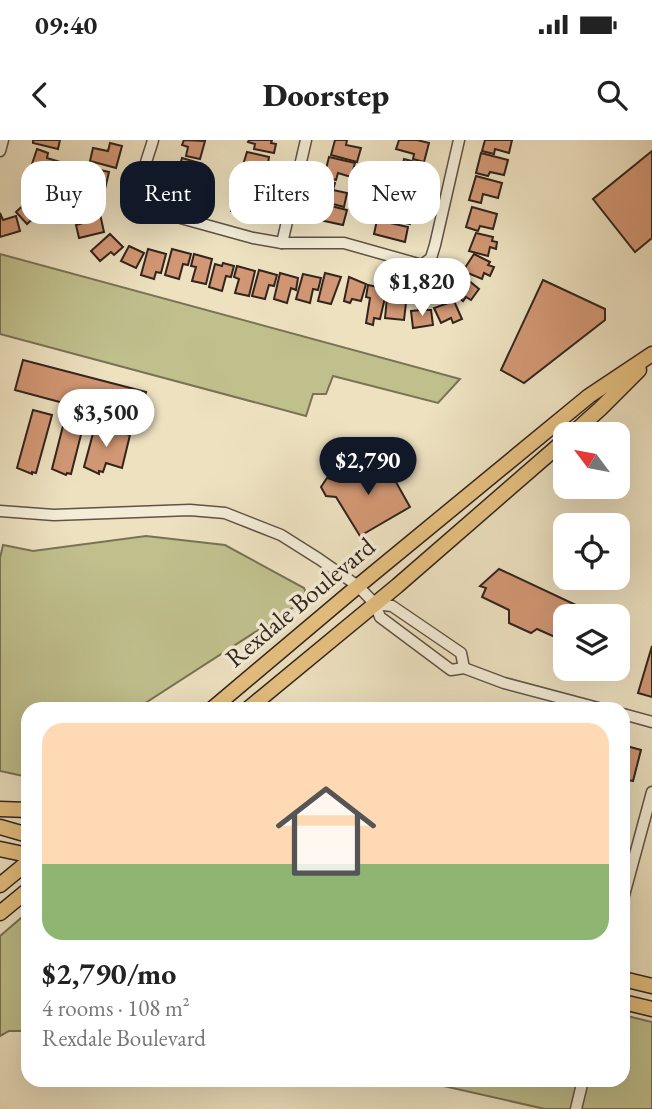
<!DOCTYPE html>
<meta charset="utf-8">
<style>
body{margin:0;font-family:"EB Garamond",serif;background:#f6f6f6;color:#222;height:100vh;display:flex;flex-direction:column;font-size:26px;white-space:nowrap}
*{box-sizing:border-box;margin:0}
p{font-size:23px;color:#767676}
.icon{flex:none;width:38px;height:38px;fill:none;stroke:currentColor;stroke-width:2;stroke-linecap:round;stroke-linejoin:round}
.map{position:relative;flex:1;overflow:hidden}
.details{position:absolute;left:21px;top:562px;width:609px;height:385px;display:flex;flex-direction:column;background:#fff;border-radius:21px;box-shadow:0 7px 28px #0002}
.details>*{flex:none}
.hud{position:absolute;left:21px;top:21px;width:611px;height:63px;display:flex;gap:14px}
.needle{width:46px;rotate:302deg}
.buttons{position:absolute;left:553px;top:282px;display:grid;gap:14px}
.buttons a{display:grid;place-items:center;width:77px;height:77px;border-radius:14px;background:#fff;box-shadow:0 7px 28px #0002;font-size:35px}
.price{position:absolute;translate:-50% -60px;padding:0 16px;border-radius:24px;background:#fff;color:#222;font-size:23px;line-height:46px;filter:drop-shadow(0 2px 4px #0008)}
.price::after{content:'';position:absolute;left:50%;top:42px;width:21px;height:16px;margin-left:-10px;background:inherit;clip-path:polygon(0 0,100% 0,50% 100%)}
.price.selected{background:#111827;color:#fff}
ul{padding:0;list-style:none}
li{display:grid;align-content:center;gap:14px;height:371px;padding:0 21px}
li span{display:grid;place-items:center;height:217px;border-radius:21px;color:#555}
li>.icon{margin-inline-start:auto}
span .icon{width:126px;height:126px;fill:#fffc;stroke-width:1}
li b{font-size:30px}
.tag{padding:0 24px;border-radius:21px;background:#fff;box-shadow:0 7px 28px #0002;font-size:24px;line-height:63px}
.tag.selected{background:#111827;color:#fff}
.status{display:flex;justify-content:space-between;align-items:center;height:49px;padding:0 35px;background:#fff;direction:ltr}
.status svg{height:19px;fill:currentColor}
header{display:flex;justify-content:space-between;align-items:center;height:91px;padding:0 21px;background:#fff;font-size:32px;font-weight:800}
.map>svg:first-child{display:block}
.green{fill:#c0c08d;stroke:#797256;stroke-width:2}
.building{fill:#d29774;stroke:#32241e;stroke-width:2}
.lines{fill:none;stroke-linecap:round;stroke-linejoin:round}
.minor-casing{stroke:#615346;stroke-width:13}
.major-casing{stroke:#32241e;stroke-width:17}
.minor{stroke:#f3ecd6;stroke-width:10}
.major{stroke:#e6c080;stroke-width:14}
.labels{text-anchor:middle;stroke-width:7;stroke-linejoin:round;paint-order:stroke}
.street-label{font-size:26px;fill:#32241e;stroke:#f3ecd6}
</style>
<div class="status"><b>09:40</b><svg viewBox="0 0 49 12"><path d="M0 12V9h3v3zM5 12V6h3v6zM10 12V3h3v9zM15 12V0h3v12zM26 1h20v11H26zM47 4h2v5h-2z"/></svg></div>
<header><svg class="icon" aria-label="back" viewBox="0 0 24 24"><path d="M15 5l-7 7 7 7"/></svg>Doorstep<svg class="icon" aria-label="search" viewBox="0 0 24 24"><circle cx="10" cy="10" r="6"/><path d="M15 15l6 6"/></svg></header>
<div class="map">
<svg width="652" height="969" viewBox="0 0 652 969">
<rect width="100%" height="100%" fill="#ede1c0"/>
<filter id="stains"><feTurbulence type="fractalNoise" baseFrequency=".00286" numOctaves="4"/><feColorMatrix values="0 0 0 0 .2 0 0 0 0 .09 0 0 0 0 .02 0 0 0 .5 -.17"/></filter>
<radialGradient id="worn" r=".72"><stop offset=".6" stop-color="#630" stop-opacity="0"/><stop offset="1" stop-color="#630" stop-opacity=".3"/></radialGradient>
<g class="green">
<path d="M0 115V114L460 239 438 263 333 236 326 254H313L306 276 0 194Z"/>
<path d="M146 396 225 405 304 448 308 458 136 569H28V637L0 631V418L3 405 33 411Z"/>
<path d="M28 772V891H9L0 896V796Z"/>
<path d="M623 875 652 882V969H545L417 940H623Z"/>
</g>
<g class="building">
<path d="M33 0H60L58 9 33 3Z"/>
<path d="M184 0 205 1 200 19 186 16 188 7 182 5Z"/>
<path d="M249 0H272L271 3 276 4 274 13 254 9 255 4 248 2Z"/>
<path d="M335 0H347L346 5 361 8 357 22 331 15Z"/>
<path d="M399 0H417L429 3 424 22 413 19 414 14 396 9Z"/>
<path d="M485 0H512L509 13 495 9 494 14 482 11Z"/>
<path d="M110 3 122 6 116 28 90 21 93 8 108 11Z"/>
<path d="M37 9 48 13 47 18 60 22 56 35 31 27Z"/>
<path d="M652 11V98L635 112 593 59Z"/>
<path d="M247 12 269 17 267 31 243 25Z"/>
<path d="M481 13 508 20 504 35 490 32 488 36 476 33Z"/>
<path d="M329 17 355 23 351 37 338 33 336 40 324 37Z"/>
<path d="M182 18 196 22 193 42 172 37 175 27 179 28Z"/>
<path d="M404 19 423 24 416 41 400 37Z"/>
<path d="M92 28 109 32 105 49 89 45Z"/>
<path d="M38 33 46 42 42 45 52 56 42 65 24 46Z"/>
<path d="M476 36 502 43 498 58 483 54 481 63 469 60Z"/>
<path d="M254 37 267 40 260 57 238 52 242 39 253 42Z"/>
<path d="M400 39 417 44 414 62 395 57Z"/>
<path d="M324 40 335 43 333 50 347 53 344 67 318 60Z"/>
<path d="M174 41 198 47 194 62 170 56Z"/>
<path d="M83 54H100L99 70H83Z"/>
<path d="M32 57 40 66 36 70 39 73 27 84 16 72Z"/>
<path d="M235 57 259 63 255 78 231 71Z"/>
<path d="M384 58 414 65 410 84 397 81 399 76 381 71Z"/>
<path d="M319 63 347 70 343 85 315 79Z"/>
<path d="M472 67 497 74 493 89 480 86 478 91 466 87Z"/>
<path d="M0 73 3 80 16 76 20 91 0 97Z"/>
<path d="M100 74 104 92 79 98 76 85 90 81 89 77Z"/>
<path d="M377 80 408 87 405 102 374 94Z"/>
<path d="M476 93 493 97 492 101 497 102 496 109 490 107 488 116 469 111Z"/>
<path d="M110 94 123 107 114 115 111 112 100 121 91 111Z"/>
<path d="M129 106 144 113 136 128 121 121Z"/>
<path d="M148 109 166 114 161 133 156 132 154 139 141 135Z"/>
<path d="M172 109 191 114 188 125 183 124 179 139 165 135Z"/>
<path d="M194 114 212 119 206 144 192 141 196 127 191 126Z"/>
<path d="M474 114 490 122 488 125 494 127 490 136 484 133 482 139 463 131Z"/>
<path d="M223 123 234 126 231 137 226 136 222 151 209 147 215 124 222 126Z"/>
<path d="M237 126 255 131 249 156 235 153 239 139 234 137Z"/>
<path d="M259 130 277 135 274 146 269 145 265 159 252 156Z"/>
<path d="M280 133 298 138 296 150 291 148 287 163 274 159Z"/>
<path d="M325 133 341 137 331 164 318 161Z"/>
<path d="M303 134 321 138 318 150 313 149 310 163 296 159Z"/>
<path d="M349 137 366 144 361 161 352 159 350 163 344 161Z"/>
<path d="M468 140 479 149 471 160 466 157 463 161 454 154Z"/>
<path d="M543 140 605 169V180L524 243 501 230Z"/>
<path d="M368 145 387 149 380 179 374 178 373 185 366 183 370 158 366 157Z"/>
<path d="M387 158 406 163 404 180 385 178Z"/>
<path d="M454 161 462 179 453 183 451 178 441 183 434 168Z"/>
<path d="M421 170H431L433 185 413 188 411 171Z"/>
<path d="M23 220 146 252 138 283 15 250Z"/>
<path d="M33 270 52 275 36 333 32 332V334L17 328Z"/>
<path d="M65 278 84 283 71 334 67 333 66 335 52 329Z"/>
<path d="M95 286 130 295 122 328 106 323 103 332 99 331V334L84 327Z"/>
<path d="M383 319 410 367 360 396 336 357 326 356 321 347 327 338 341 342Z"/>
<path d="M499 429 576 465 571 476H565L564 501 537 489 531 493 509 483V470L482 457 486 448 480 446Z"/>
<path d="M652 506V557L638 553Z"/>
<path d="M623 605 641 610 633 641 623 639Z"/>
</g>
<g class="lines">
<g class="minor-casing">
<g id="minor">
<path d="M153 0C148 19 131 54 148 69L253 98 282 103H344L422 125 431 118 435 105 459 0"/>
<path d="M0 11 3 0"/>
<path d="M282 103 306 0"/>
<path d="M0 371 54 375 190 370 225 373 281 395 319 419 358 446 375 464 380 477 451 530 464 528 504 543 602 569"/>
<path d="M375 464 392 466 461 513 464 528"/>
<path d="M623 574 652 582"/>
<path d="M623 759 652 652"/>
<path d="M576 969 583 940"/>
</g>
</g>
<g class="major-casing">
<g id="major">
<path d="M572 294 600 269 639 230"/>
<path d="M212 569 358 446 589 256 652 214"/>
<path d="M248 569 397 446 565 300"/>
<path d="M0 669 28 670"/>
<path d="M0 687 28 695"/>
<path d="M0 709 28 715"/>
<path d="M0 745 28 722"/>
<path d="M0 773 28 750"/>
<path d="M623 839 652 846"/>
<path d="M623 862 652 869"/>
</g>
</g>
<use href="#minor" class="minor"/>
<use href="#major" class="major"/>
</g>
<g class="labels">
<g class="street-label">
<text transform="translate(300 462) rotate(-40)" y="9">Rexdale Boulevard</text>
</g>
</g>
<rect width="100%" height="100%" filter="url(#stains)"/>
<rect width="100%" height="100%" fill="url(#worn)"/>
</svg>
<div class="buttons">
<a><svg class="needle" viewBox="-14 -14 28 28"><path d="M0-13l5 13h-10z" fill="#e53935"/><path d="M0 13l5-13h-10z" fill="#767676"/></svg></a>
<a><svg class="icon" aria-label="locate" viewBox="0 0 24 24"><circle cx="12" cy="12" r="6"/><path d="M12 2v4M12 18v4M2 12h4M18 12h4"/></svg></a>
<a><svg class="icon" aria-label="layers" viewBox="0 0 24 24"><path d="M12 4l9 5-9 5-9-5zM3 14l9 5 9-5"/></svg></a>
</div>
<b class="price" style="left:422px;top:178px">$1,820</b>
<b class="price" style="left:106px;top:309px">$3,500</b>
<b class="price selected" style="left:368px;top:357px">$2,790</b>
<div class="hud">
<a class="tag">Buy</a>
<a class="tag selected">Rent</a>
<a class="tag">Filters</a>
<a class="tag">New</a>
</div>
<section class="details">
<ul>
<li><span style="background:linear-gradient(#ffd9b3 65%,#8fb573 0)"><svg class="icon" aria-label="home" viewBox="0 0 24 24"><path d="M3 11l9-7 9 7M6 9v11h12V9"/></svg></span><div><b>$2,790/mo</b><p>4 rooms · 108 m²</p><p>Rexdale Boulevard</p></div></li>
</ul>
</section>
</div>
